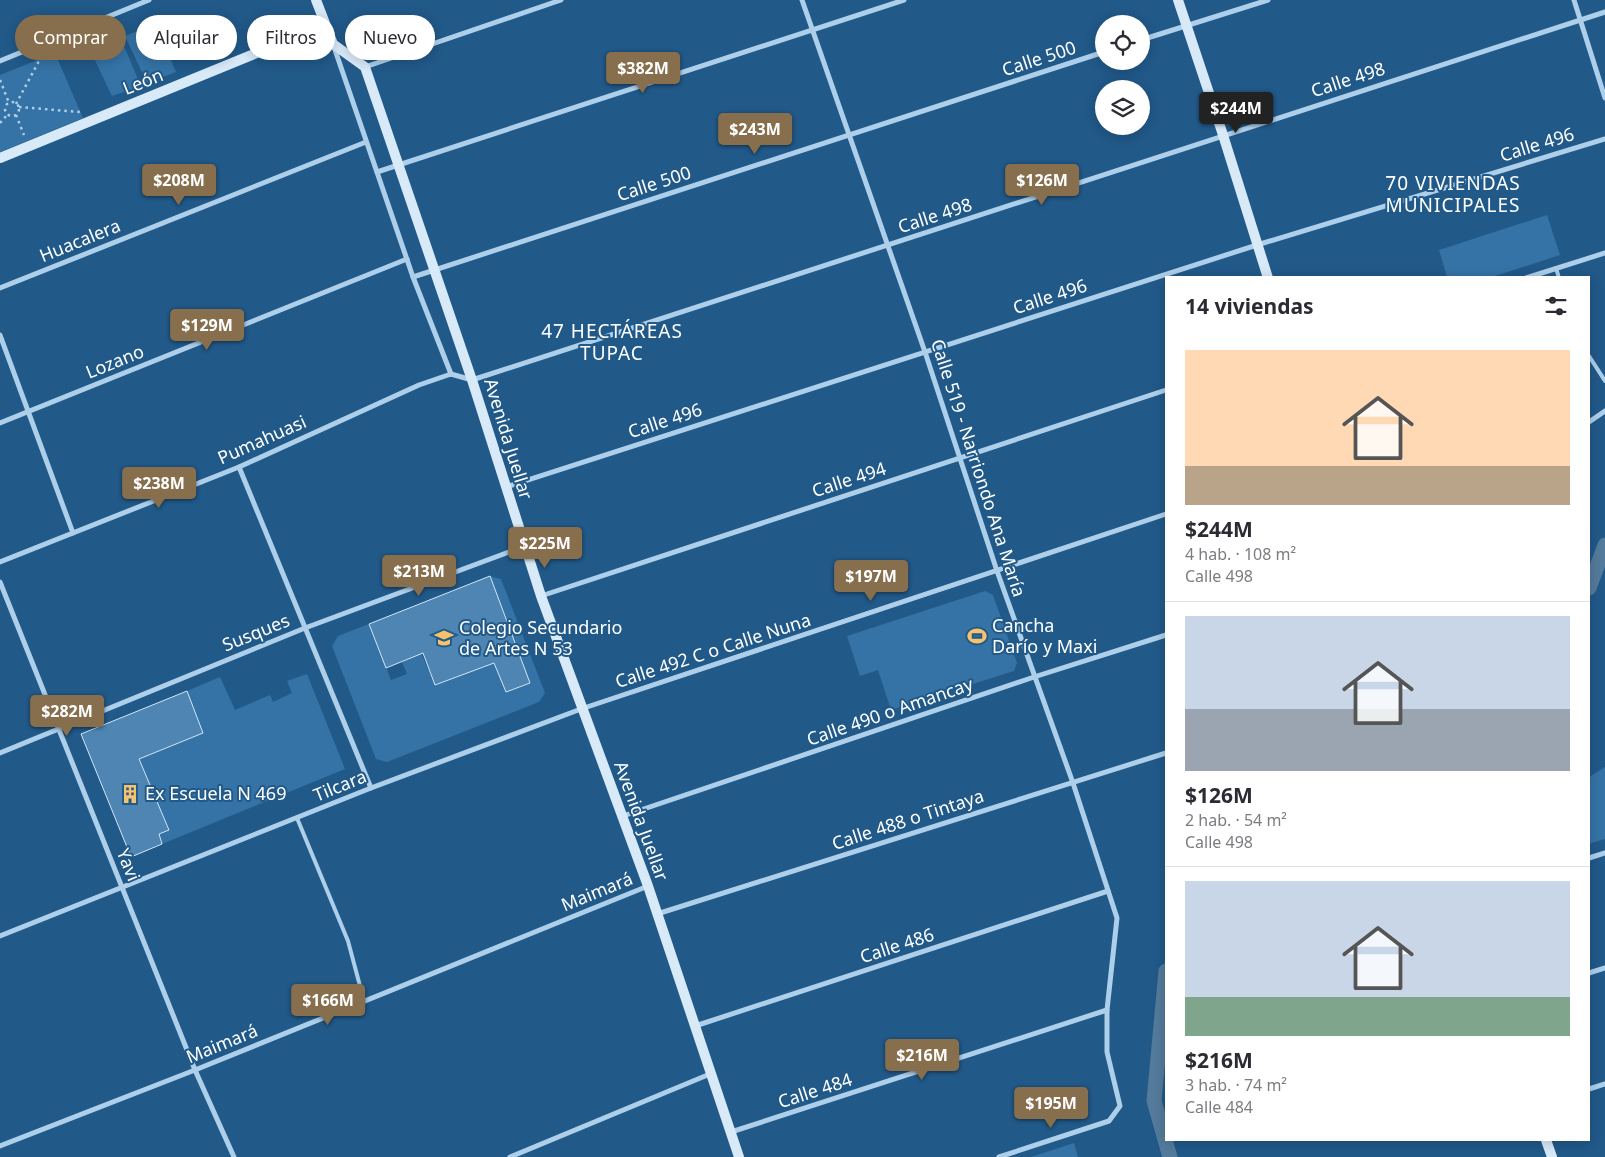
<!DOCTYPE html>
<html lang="es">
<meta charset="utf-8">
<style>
body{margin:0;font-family:"Noto Sans",sans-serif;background:#f7f7f7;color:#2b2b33;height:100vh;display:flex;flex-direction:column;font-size:19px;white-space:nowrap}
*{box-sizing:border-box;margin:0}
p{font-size:16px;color:#7c7c81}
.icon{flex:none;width:28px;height:28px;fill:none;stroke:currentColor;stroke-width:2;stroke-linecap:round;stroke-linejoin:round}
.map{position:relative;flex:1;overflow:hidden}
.drawer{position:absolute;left:1165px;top:276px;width:425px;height:865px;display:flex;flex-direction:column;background:#fff;border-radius:0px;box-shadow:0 2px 12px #0003}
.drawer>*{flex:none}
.top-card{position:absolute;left:15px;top:15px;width:475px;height:45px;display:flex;gap:10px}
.tools{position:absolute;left:1095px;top:15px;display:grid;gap:10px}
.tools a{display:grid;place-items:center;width:55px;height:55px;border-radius:50%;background:#fff;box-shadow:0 2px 12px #0003;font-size:25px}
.price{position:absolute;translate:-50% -42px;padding:0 11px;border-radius:5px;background:#876f4e;color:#fff;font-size:16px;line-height:32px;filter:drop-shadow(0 1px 2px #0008)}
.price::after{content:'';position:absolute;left:50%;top:30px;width:15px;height:11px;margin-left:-8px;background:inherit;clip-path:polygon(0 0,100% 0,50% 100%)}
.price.current{background:#222;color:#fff}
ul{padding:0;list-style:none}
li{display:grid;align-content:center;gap:10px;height:265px;padding:0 20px}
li+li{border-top:1px solid #e1e1e2}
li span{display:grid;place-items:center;height:155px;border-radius:0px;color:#555}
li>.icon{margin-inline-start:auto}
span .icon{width:90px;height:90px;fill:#fffc;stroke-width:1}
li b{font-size:21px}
h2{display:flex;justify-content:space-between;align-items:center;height:60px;padding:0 20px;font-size:21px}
.pill{padding:0 18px;border-radius:22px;background:#fff;box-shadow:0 2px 12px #0003;font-size:18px;line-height:45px}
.pill.current{background:#876f4e;color:#fff}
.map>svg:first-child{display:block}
.green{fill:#3573a6}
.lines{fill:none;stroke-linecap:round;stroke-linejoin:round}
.canal{stroke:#547b9c;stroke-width:15}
.building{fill:#4e85b2;stroke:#d1e7f8}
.path{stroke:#adcfea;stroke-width:2.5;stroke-dasharray:2.5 4;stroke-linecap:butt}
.lane{stroke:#adcfea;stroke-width:4}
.street{stroke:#adcfea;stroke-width:5}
.secondary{stroke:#d8e9f8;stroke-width:10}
.labels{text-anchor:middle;stroke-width:4;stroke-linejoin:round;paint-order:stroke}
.street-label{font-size:18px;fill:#fff;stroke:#215989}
.poi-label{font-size:18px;fill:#fff;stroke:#215989;text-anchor:start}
.neighbourhood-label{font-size:19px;letter-spacing:1px;fill:#fff;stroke:#215989}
</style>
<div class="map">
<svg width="1605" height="1157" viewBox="0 0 1605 1157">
<rect width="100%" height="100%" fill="#215989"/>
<g class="green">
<path d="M155 24 176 72 147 83 125 36Z"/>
<path d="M120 37 141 86 112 96 90 50Z"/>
<path d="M55 53 83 118 0 152V75Z"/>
<path d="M1547 215 1560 255 1492 277H1447L1439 250Z"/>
<path d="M490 576 501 579 545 693 539 702 387 762 376 759 332 646 338 636 369 624 391 680 407 674 402 662 421 653 435 685 494 663 506 692 530 683Z"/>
<path d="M985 591 993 595 1017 663 1014 671 891 710 878 670 860 676 847 636Z"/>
<path d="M307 674 345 769 162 844 159 834 169 830 139 759 203 733 187 691 220 677 235 710 270 695 273 702 292 693 287 681Z"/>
<path d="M1605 767V839L1589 844V777Z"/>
<path d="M1074 1143 1078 1157H1031Z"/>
</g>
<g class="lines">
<g class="canal">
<path d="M1589 588 1605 545"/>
<path d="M1166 971 1154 1101 1170 1157"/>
</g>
</g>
<g class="building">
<path d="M490 576 530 683 506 692 494 663 435 685 423 653 386 668 369 624Z"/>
<path d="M187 691 203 733 139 759 169 830 159 834 162 844 131 857 81 734Z"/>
</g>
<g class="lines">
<g class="path">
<path d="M0 80 9 103"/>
<circle cx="12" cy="109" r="7"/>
<path d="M16 104 40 59"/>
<path d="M19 107 80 112"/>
<path d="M16 115 24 135"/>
<path d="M0 123 7 115"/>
</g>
<g class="lane">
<path d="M1556 268 1559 278"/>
<path d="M1589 356 1605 381"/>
<path d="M297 818 348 941 364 1001"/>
</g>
<g class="street">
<path d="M802 0 925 352 997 571 1073 783 1117 918 1107 1010V1052L1120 1106 1109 1121 999 1157"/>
<path d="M1574 0 1605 98"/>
<path d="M1141 40 1268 0"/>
<path d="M334 47 413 277 451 374"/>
<path d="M0 61 149 0"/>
<path d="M365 67 561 0"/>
<path d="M377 172 904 0"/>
<path d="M413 277 1104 52"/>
<path d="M1526 278 1605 253"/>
<path d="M0 288 366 142"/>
<path d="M0 335 73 533"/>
<path d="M451 374 472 380 1605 12"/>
<path d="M1589 422 1605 411"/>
<path d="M0 423 407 259"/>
<path d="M239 467 371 788"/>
<path d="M506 487 1257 245 1605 139"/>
<path d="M0 562 239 467 419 385 451 374"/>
<path d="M0 582 195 1070 234 1157"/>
<path d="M541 596 1166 390"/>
<path d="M0 753 305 628 525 546"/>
<path d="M623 816 1034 677 1166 635"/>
<path d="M1589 858 1605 853"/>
<path d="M657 914 1166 753"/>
<path d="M0 936 371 788 581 709 1166 514"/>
<path d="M1589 973 1605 968"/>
<path d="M695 1026 1108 891"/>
<path d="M1589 1089 1605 1084"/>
<path d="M731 1132 1107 1010"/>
<path d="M0 1146 195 1070 648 886"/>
<path d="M510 1157 710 1074"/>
</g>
<g class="secondary">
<path d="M316 0 333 44 365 67 472 380 541 596 648 886 739 1157"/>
<path d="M1178 0 1223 135 1268 278"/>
<path d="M0 158 325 25"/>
<path d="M1546 1140 1552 1157"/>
</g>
</g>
<defs>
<g id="stadium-bare" transform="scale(1.5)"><path d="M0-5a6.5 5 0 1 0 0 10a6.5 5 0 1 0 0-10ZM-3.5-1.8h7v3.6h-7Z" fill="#f7c26e" stroke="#215989" stroke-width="2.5" paint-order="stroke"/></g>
<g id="school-bare" transform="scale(1.5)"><path d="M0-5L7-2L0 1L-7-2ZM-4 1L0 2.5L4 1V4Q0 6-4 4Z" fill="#f7c26e" stroke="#215989" stroke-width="2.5" paint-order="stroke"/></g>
<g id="building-bare" transform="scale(1.5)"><path d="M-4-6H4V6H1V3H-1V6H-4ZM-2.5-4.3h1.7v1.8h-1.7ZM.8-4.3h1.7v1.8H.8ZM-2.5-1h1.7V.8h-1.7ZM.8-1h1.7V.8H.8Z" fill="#f7c26e" stroke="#215989" stroke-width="2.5" paint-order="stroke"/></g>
</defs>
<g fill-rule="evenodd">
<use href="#stadium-bare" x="977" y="636"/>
<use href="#school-bare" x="444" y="638"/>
<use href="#building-bare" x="130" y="794"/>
</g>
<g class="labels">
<g class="street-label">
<text transform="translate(1039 59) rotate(-18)" y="6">Calle 500</text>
<text transform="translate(1348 80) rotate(-18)" y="6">Calle 498</text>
<text transform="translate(143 82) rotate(-22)" y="6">León</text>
<text transform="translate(1537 145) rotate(-17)" y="6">Calle 496</text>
<text transform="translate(654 184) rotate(-18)" y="6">Calle 500</text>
<text transform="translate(935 216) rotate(-18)" y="6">Calle 498</text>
<text transform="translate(80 241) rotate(-22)" y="6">Huacalera</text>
<text transform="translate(1050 297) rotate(-18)" y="6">Calle 496</text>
<text transform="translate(115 362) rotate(-22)" y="6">Lozano</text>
<text transform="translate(665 421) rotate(-18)" y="6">Calle 496</text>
<text transform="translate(508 439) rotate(73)" y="6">Avenida Juellar</text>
<text transform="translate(262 440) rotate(-24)" y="6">Pumahuasi</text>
<text transform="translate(978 468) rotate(72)" y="6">Calle 519 - Narriondo Ana María</text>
<text transform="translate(849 480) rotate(-18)" y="6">Calle 494</text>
<text transform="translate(256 633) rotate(-22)" y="6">Susques</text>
<text transform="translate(713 651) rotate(-18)" y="6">Calle 492 C o Calle Nuna</text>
<text transform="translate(890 712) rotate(-19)" y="6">Calle 490 o Amancay</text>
<text transform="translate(340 786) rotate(-22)" y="6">Tilcara</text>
<text transform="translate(908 820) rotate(-18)" y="6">Calle 488 o Tintaya</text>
<text transform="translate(641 821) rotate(70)" y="6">Avenida Juellar</text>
<text transform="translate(128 865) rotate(68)" y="6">Yavi</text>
<text transform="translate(597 892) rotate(-22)" y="6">Maimará</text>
<text transform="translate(897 946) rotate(-18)" y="6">Calle 486</text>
<text transform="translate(222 1044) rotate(-22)" y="6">Maimará</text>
<text transform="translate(815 1091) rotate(-18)" y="6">Calle 484</text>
</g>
<g class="poi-label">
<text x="992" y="632">Cancha<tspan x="992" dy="21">Darío y Maxi</tspan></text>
<text x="459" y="634">Colegio Secundario<tspan x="459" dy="21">de Artes N 53</tspan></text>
<text x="145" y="800">Ex Escuela N 469</text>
</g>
<g class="neighbourhood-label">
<text x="1453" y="190">70 VIVIENDAS<tspan x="1453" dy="22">MUNICIPALES</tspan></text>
<text x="612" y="338">47 HECTÁREAS<tspan x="612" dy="22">TUPAC</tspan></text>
</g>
</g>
</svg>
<div class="tools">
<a><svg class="icon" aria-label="locate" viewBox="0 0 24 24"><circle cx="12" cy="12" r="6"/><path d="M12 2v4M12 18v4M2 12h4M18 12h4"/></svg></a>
<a><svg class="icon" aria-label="layers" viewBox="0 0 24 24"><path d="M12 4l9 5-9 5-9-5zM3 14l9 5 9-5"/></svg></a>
</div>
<b class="price" style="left:643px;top:94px">$382M</b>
<b class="price current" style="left:1236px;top:134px">$244M</b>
<b class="price" style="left:755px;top:155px">$243M</b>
<b class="price" style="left:179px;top:206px">$208M</b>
<b class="price" style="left:1042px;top:206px">$126M</b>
<b class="price" style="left:207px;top:351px">$129M</b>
<b class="price" style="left:159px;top:509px">$238M</b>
<b class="price" style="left:545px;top:569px">$225M</b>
<b class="price" style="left:419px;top:597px">$213M</b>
<b class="price" style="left:871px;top:602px">$197M</b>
<b class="price" style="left:67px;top:737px">$282M</b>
<b class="price" style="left:328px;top:1026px">$166M</b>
<b class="price" style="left:922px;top:1081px">$216M</b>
<b class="price" style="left:1051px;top:1129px">$195M</b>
<div class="top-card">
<a class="pill current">Comprar</a>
<a class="pill">Alquilar</a>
<a class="pill">Filtros</a>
<a class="pill">Nuevo</a>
</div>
<section class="drawer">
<h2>14 viviendas<svg class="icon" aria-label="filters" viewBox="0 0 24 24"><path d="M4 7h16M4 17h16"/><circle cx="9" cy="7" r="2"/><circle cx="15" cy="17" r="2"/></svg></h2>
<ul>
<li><span style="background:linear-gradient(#ffd9b3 75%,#b9a48a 0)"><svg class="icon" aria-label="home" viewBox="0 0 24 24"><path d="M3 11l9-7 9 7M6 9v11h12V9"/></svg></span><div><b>$244M</b><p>4 hab. · 108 m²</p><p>Calle 498</p></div></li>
<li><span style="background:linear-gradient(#c9d6e8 60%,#9aa5b1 0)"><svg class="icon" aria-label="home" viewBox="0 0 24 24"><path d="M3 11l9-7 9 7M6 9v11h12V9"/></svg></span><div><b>$126M</b><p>2 hab. · 54 m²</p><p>Calle 498</p></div></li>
<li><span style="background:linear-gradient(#c9d6e8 75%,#7fa58c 0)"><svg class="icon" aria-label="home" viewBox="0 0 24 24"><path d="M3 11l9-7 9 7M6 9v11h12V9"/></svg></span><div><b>$216M</b><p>3 hab. · 74 m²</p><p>Calle 484</p></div></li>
</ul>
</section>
</div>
